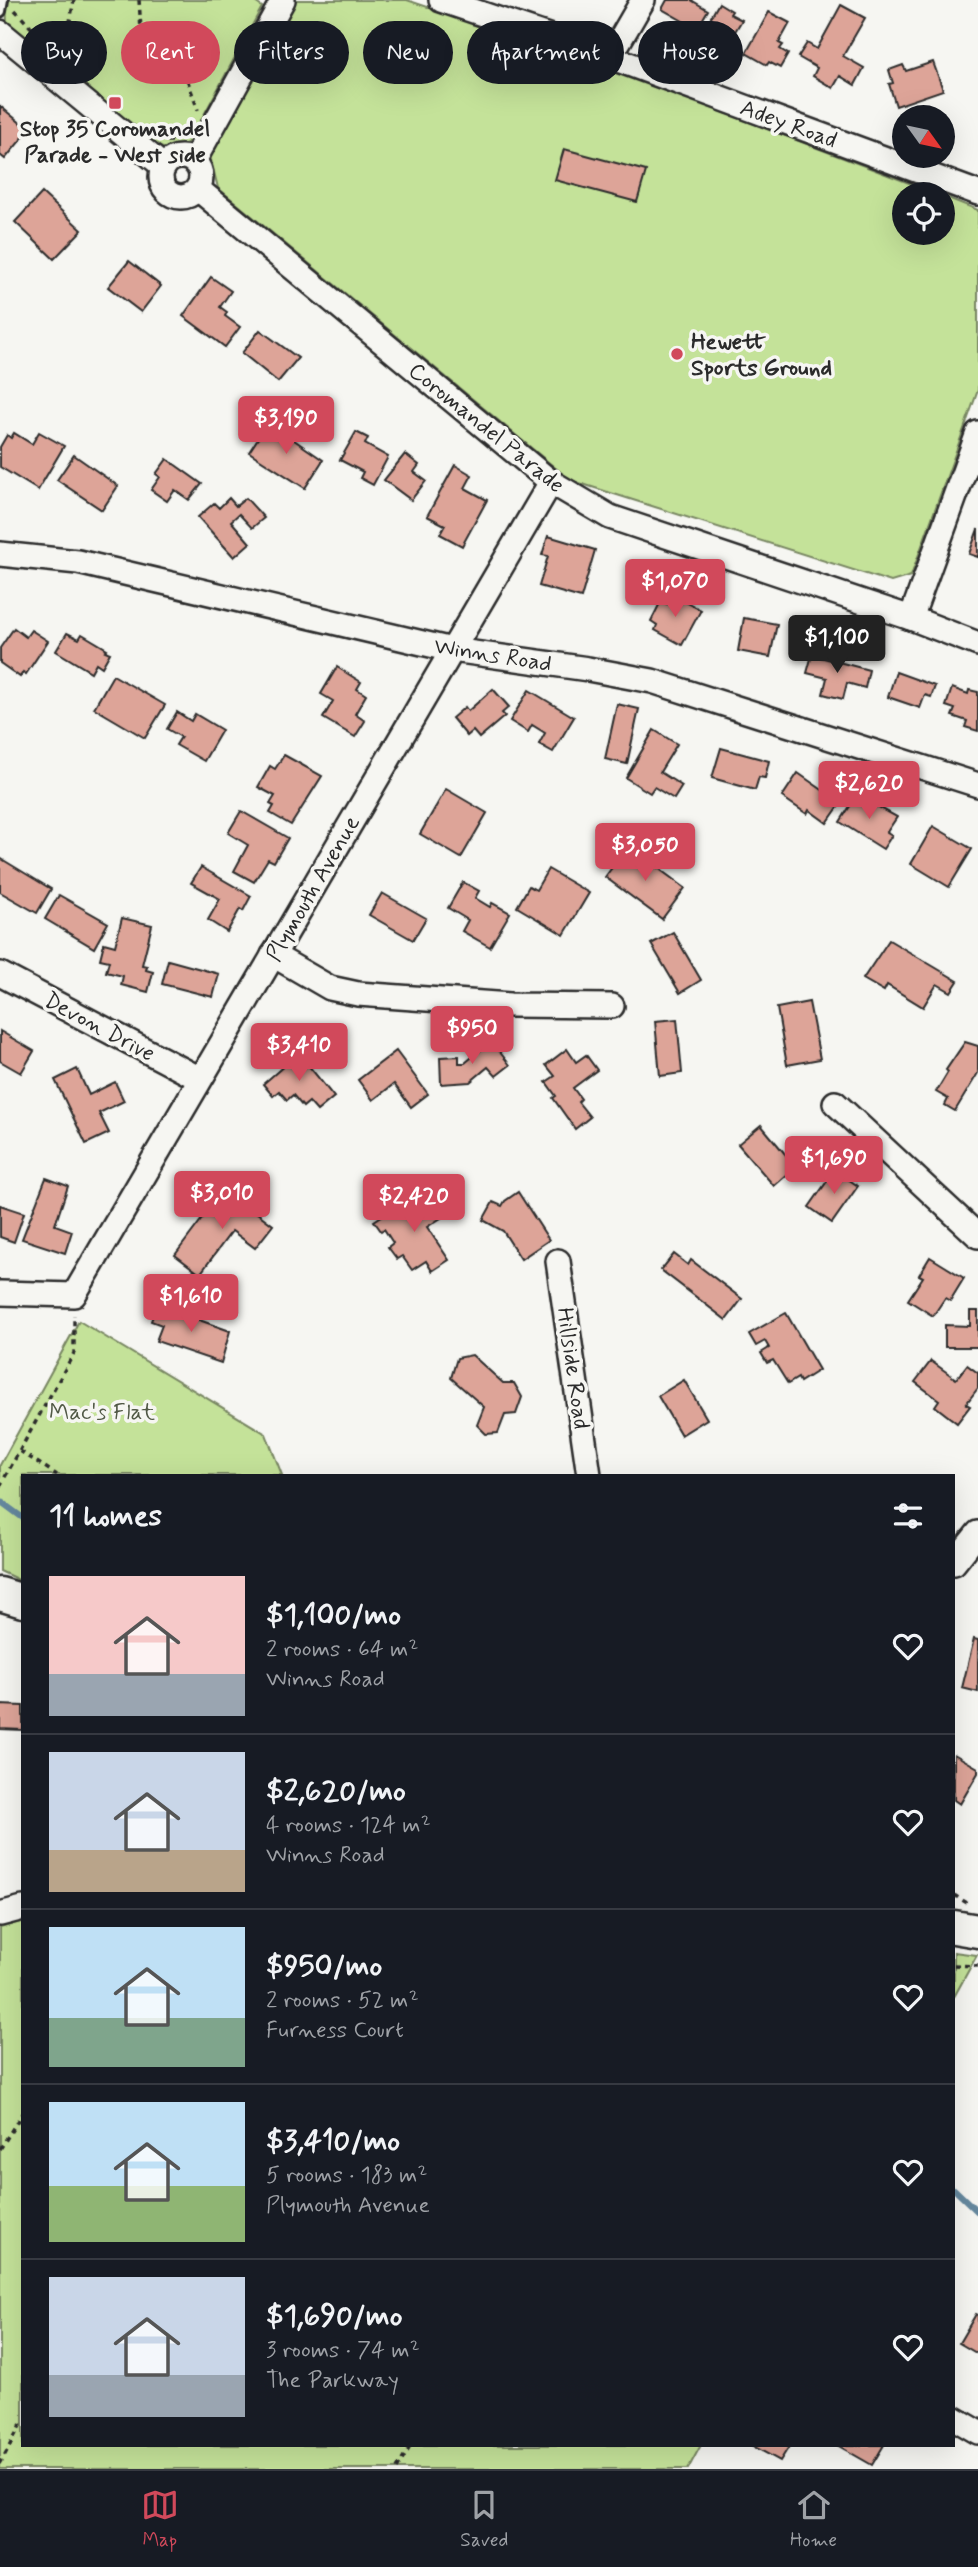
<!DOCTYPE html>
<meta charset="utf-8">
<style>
body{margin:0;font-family:Mynerve,sans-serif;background:#20242c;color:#f1f3f6;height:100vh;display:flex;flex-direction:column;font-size:26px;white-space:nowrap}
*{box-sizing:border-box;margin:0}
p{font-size:23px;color:#9ea1a6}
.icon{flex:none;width:38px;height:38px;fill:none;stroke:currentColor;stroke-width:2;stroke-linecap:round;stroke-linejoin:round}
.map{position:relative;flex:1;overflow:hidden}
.side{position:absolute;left:21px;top:1474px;width:934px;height:973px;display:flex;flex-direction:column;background:#171b24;border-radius:0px;box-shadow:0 7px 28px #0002}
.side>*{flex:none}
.guide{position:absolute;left:21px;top:21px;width:936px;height:63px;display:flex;gap:14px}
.needle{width:46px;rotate:123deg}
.tools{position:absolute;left:892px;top:105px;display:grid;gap:14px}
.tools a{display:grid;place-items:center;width:63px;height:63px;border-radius:50%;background:#171b24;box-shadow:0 7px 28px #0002;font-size:35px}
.price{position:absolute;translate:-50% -60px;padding:0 16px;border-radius:7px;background:#d1495b;color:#fff;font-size:23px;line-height:46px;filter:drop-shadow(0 2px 4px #0008)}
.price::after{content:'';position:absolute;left:50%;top:42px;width:21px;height:16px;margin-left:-10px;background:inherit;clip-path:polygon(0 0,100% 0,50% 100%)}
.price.current{background:#222;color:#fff}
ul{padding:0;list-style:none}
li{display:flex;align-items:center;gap:21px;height:175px;padding:0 28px}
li+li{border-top:2px solid #363941}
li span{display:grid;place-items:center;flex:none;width:196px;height:140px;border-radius:0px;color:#555}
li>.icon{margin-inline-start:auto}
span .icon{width:84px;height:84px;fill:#fffc;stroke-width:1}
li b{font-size:30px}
h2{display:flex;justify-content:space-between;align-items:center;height:84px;padding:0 28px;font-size:30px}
.tag{padding:0 24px;border-radius:32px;background:#171b24;box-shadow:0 7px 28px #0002;font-size:24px;line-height:63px}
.tag.current{background:#d1495b;color:#fff}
.menu{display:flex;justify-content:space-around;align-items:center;height:98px;border-top:2px solid #363941;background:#171b24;font-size:19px;color:#9ea1a6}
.menu a{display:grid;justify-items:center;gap:4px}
.menu .current{color:#d1495b}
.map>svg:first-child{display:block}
.green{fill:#c4e299;stroke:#788662;stroke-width:2}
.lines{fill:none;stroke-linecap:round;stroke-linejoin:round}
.stream{stroke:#65889e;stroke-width:6}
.building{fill:#dda498;stroke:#2b2b2b;stroke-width:2}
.lane-casing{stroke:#2b2b2b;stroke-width:16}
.street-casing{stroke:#2b2b2b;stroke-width:28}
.secondary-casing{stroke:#2b2b2b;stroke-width:37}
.path{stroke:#2b2b2b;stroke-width:3.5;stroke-dasharray:5 5;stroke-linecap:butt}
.lane{stroke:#f6f6f2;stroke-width:10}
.street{stroke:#f6f6f2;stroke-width:23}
.secondary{stroke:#f6f6f2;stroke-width:32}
.poi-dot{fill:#d1495b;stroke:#f6f6f2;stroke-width:2.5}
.labels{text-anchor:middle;stroke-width:7;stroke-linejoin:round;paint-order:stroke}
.street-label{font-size:23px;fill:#2b2b2b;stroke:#f6f6f2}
.poi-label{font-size:23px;font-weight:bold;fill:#2b2b2b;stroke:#f6f6f2}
.park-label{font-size:23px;fill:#515946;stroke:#f6f6f2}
</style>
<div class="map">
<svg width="978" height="2469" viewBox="0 0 978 2469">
<rect width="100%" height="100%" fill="#f6f6f2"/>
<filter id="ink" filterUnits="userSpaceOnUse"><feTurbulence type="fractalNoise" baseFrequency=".0143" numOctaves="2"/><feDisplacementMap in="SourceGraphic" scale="14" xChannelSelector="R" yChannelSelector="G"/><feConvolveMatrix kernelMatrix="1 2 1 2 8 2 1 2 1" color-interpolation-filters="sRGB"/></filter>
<g filter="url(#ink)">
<g class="green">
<path d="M6 0H252L262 7 192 137 187 143 171 151 152 144 7 24Z"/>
<path d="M292 0H407L605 67 938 194H905V233H943V196L978 210V390L911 576 891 582 570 480 218 188 209 152Z"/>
<path d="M79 1321 266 1434 282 1475H23V1582L0 1571V1465Z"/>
<path d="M23 1921V2445H701L688 2469H0V1928Z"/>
<path d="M954 1952 977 1955 954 1997Z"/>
</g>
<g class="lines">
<g class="stream">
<path d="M0 1501 23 1518"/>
<path d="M954 2189 978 2212"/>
</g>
</g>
<g class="building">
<path d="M667 0H691L708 10 697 29 662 9Z"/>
<path d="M719 3 732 11 730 14 742 20 731 38 725 34 718 46 700 36Z"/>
<path d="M841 5 865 18 843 56 864 68 855 85 840 76 833 88 813 76 817 68 798 57 807 43 817 49Z"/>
<path d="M769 12 790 23 779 43 783 45 780 49 788 54 780 68 769 62 767 65 746 53Z"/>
<path d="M933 62 943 90 896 106 889 84 893 83 889 70 903 65 906 71Z"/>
<path d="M0 106 29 130 5 159 0 155Z"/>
<path d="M564 149 646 171 637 202 555 180Z"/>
<path d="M42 193 82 230 54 259 15 222Z"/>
<path d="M129 261 161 286 141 312 108 287Z"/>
<path d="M211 277 231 291 220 307 227 312 225 316 240 327 225 347 183 316Z"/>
<path d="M260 330 298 358 278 382 242 353Z"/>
<path d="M271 424 323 460 305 488 249 452 266 426 269 428Z"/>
<path d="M39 432 64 446 38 490 0 467V447L7 435 11 438 14 433 32 444Z"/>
<path d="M356 432 368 438 365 444 388 457 373 485 360 478 363 472 340 460Z"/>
<path d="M405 454 419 465 414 472 426 481 411 500 384 480Z"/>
<path d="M74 455 118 486 102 510 57 480Z"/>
<path d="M167 459 202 484 189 500 175 490 167 501 151 490 160 477 156 474Z"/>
<path d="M455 465 472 475 465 488 487 500 462 546 440 534 445 525 427 516Z"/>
<path d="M229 498 236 506 246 498 264 518 252 528 239 514 231 521 250 543 234 557 198 517 214 503 219 508Z"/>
<path d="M978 529V557L969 554Z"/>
<path d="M548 536 595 550 581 598 539 586 548 556 542 555Z"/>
<path d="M673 595 701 610 682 645 655 630 657 625 651 621 661 601 667 604Z"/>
<path d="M744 618 777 624 770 657 738 651Z"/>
<path d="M14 628 26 637 31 630 48 641 26 674 23 672 20 677 0 663V648Z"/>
<path d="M67 633 79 639 82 634 107 649 105 651 110 653 102 667 96 663 91 672 56 651Z"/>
<path d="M812 655 869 670 865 688 847 683 843 699 823 694 827 678 807 673Z"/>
<path d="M337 667 361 682 357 689 366 695 355 714 365 721 355 737 323 718 333 701 321 694Z"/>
<path d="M896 672 935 686 931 697 925 695 920 708 888 697Z"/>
<path d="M113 675 165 705 145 738 94 708Z"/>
<path d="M952 688 968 694 969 690 978 692V731L965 727 967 721 952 716 955 709 946 706Z"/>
<path d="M493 689 509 707 502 713 505 716 479 738 473 731 467 736 452 718 465 707 468 711Z"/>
<path d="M529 690 574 717 553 752 539 744 545 733 532 725 528 732 510 721Z"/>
<path d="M617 704 639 709 627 764 605 759Z"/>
<path d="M177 712 191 721 195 714 222 730 204 761 176 745 181 737 167 729Z"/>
<path d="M654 730 677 744 660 772 682 786 674 799 654 787 650 793 626 778Z"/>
<path d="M721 748 769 761 765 778 759 777 755 790 712 778Z"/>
<path d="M284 755 322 776 291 825 270 813 274 806 270 804 275 796 258 787 270 766 275 769Z"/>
<path d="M798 773 841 803 827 823 809 810 807 814 782 797Z"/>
<path d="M446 789 487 813 461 858 420 834Z"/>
<path d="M857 795 897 817 887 832 892 835 883 849 840 822Z"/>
<path d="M241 811 288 838 274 862 268 859 254 882 234 871 248 845 228 833Z"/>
<path d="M933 826 972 849 949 887 911 864Z"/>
<path d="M628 846 685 888 662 919 605 877Z"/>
<path d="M0 858 51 889 37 913 0 892Z"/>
<path d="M201 867 251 896 243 911 240 909 227 932 208 920 220 899 191 883Z"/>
<path d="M548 869 589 893 564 935 517 907 529 886 536 890Z"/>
<path d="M463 882 479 891 475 898 490 907 492 903 510 913 490 947 462 931 468 920 448 908Z"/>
<path d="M382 893 426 918 413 940 369 915Z"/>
<path d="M59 895 108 923 94 948 45 919Z"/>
<path d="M122 918 152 925 142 965 147 966 146 970 153 972 148 992 121 985 123 976 106 972 109 961 100 959 104 943 115 946Z"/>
<path d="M673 932 701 980 680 993 651 944Z"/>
<path d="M889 940 958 981 951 992 937 984 923 1007 887 985 884 991 863 979Z"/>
<path d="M168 960 219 974 213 997 162 984Z"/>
<path d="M809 1002 820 1059 787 1065 777 1008Z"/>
<path d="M677 1019 682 1073 660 1076 655 1021Z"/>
<path d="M0 1031 34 1051 21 1073 0 1061Z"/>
<path d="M491 1041 510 1065 496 1076 488 1067 470 1082 441 1084 440 1057 459 1056V1063H465Z"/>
<path d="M965 1042 978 1046V1073L955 1111 945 1105 948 1099 936 1092 948 1072 946 1070Z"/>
<path d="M567 1049 576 1062 586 1055 597 1070 573 1088 581 1099 578 1102 590 1117 575 1129 553 1098 556 1096 546 1082 555 1076 546 1065Z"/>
<path d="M296 1050 334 1097 317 1111 309 1102 303 1107 293 1095 287 1100 279 1091 273 1096 263 1084 286 1064 283 1060Z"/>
<path d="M396 1051 428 1094 411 1107 394 1084 373 1100 358 1080Z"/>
<path d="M77 1069 89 1095 115 1082 124 1101 99 1113 109 1133 86 1144 55 1080Z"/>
<path d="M761 1125 796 1167 774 1186 738 1144Z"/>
<path d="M835 1170 858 1186 832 1223 809 1207Z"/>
<path d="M46 1178 68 1186 55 1225 72 1231 65 1253 22 1239Z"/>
<path d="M228 1191 273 1225 255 1248 232 1231 200 1274 175 1255 208 1211 212 1213Z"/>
<path d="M518 1192 549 1240 521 1259 503 1231 483 1220 493 1202 502 1206 505 1201Z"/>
<path d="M427 1197 441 1218 427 1227 449 1260 432 1271 426 1261 412 1270 402 1256 397 1259 388 1247 393 1243 384 1229 381 1231 374 1221 397 1206 399 1210 413 1200 416 1204Z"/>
<path d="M0 1205 24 1213 14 1242 0 1237Z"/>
<path d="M674 1254 688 1265 691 1260 742 1299 726 1320 661 1270Z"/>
<path d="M930 1257 964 1278 950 1301 945 1298 933 1316 908 1300 923 1277 919 1275Z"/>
<path d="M157 1305 230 1331 221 1363 156 1341 162 1325 151 1321Z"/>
<path d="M970 1311H978V1347H945V1325L970 1326Z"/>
<path d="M786 1313 819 1370 800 1382 798 1378 788 1384 773 1360 767 1363 761 1353 769 1348 765 1341 756 1346 749 1334Z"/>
<path d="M472 1355 503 1383H514L522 1397 516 1414 505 1415 498 1433 486 1434 477 1425 484 1407 451 1378 457 1358Z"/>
<path d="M931 1361 956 1379 967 1365 978 1373V1388L966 1404 970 1406 957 1423 935 1406 939 1400 915 1382Z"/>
<path d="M684 1380 707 1419 681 1435 658 1396Z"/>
<path d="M974 1639 978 1640V1692L962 1688Z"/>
<path d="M0 1705 23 1706V1730L0 1729Z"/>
<path d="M954 1754 978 1768V1773L960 1804 954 1800Z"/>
<path d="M976 2314 978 2315V2354L959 2343Z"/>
<path d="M751 2445H790L780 2461Z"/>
<path d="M837 2445H884L872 2465Z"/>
</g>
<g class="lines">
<g class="lane-casing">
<path id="lane" d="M0 11 2 0"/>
</g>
<g class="street-casing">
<g id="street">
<path d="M441 0 610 57 978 193"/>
<path d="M0 32 164 167"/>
<path d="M610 57 643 0"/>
<circle cx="181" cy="177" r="20"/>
<path d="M194 161 283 0"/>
<path d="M198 189 551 482 610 517 911 618 978 644"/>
<path d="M0 554 78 562 452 650 588 669 652 681 978 785"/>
<path d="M911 618 978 433"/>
<path d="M273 955 330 988 358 994 510 1005 612 1006"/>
<path d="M0 974 200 1079"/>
<path d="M835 1103 978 1236"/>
<path d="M558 1261 589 1475"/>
<path d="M0 1293 74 1295 551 482"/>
<path d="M954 1563 978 1533"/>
<path d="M0 1914 23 1908"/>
<path d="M954 2418 978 2432"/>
</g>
</g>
<g class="secondary-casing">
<g id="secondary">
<path d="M0 1594 23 1601"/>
<path d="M954 1927 978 1931"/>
</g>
</g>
<g class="path">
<path d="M139 0 141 30 152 49 186 76 198 110"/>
<path d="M15 10 36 33"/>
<path d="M52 47 69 27 74 0"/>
<path d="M167 141H173L187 130"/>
<path d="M20 1451 57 1475"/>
<path d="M0 1486 74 1353V1315"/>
<path d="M954 1895 967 1903"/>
<path d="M954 1965 978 1966"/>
<path d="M0 2149 23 2112"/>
<path d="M0 2464 23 2420"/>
<path d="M397 2469 411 2445"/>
</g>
<use href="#lane" class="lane"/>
<use href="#street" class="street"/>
<use href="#secondary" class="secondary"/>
</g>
</g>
<g class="poi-dot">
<rect x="108" y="96" width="14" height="14" rx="3.5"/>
<circle cx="677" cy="354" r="7"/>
</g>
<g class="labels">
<g class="street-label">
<text transform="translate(789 123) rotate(20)" y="8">Adey Road</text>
<text transform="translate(487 427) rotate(39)" y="8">Coromandel Parade</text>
<text transform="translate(493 654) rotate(9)" y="8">Winns Road</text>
<text transform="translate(312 888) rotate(-60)" y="8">Plymouth Avenue</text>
<text transform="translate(100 1026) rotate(28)" y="8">Devon Drive</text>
<text transform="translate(574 1368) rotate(82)" y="8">Hillside Road</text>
</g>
<g class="poi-label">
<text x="115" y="136">Stop 35 Coromandel<tspan x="115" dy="26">Parade - West side</tspan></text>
<text x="691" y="349" text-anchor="start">Hewett<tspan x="691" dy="26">Sports Ground</tspan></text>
</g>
<g class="park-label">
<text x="102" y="1419">Mac's Flat</text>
</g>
</g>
</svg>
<div class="tools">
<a><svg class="needle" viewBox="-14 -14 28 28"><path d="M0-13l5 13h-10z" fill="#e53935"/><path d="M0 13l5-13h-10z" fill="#9ea1a6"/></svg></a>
<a><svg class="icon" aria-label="locate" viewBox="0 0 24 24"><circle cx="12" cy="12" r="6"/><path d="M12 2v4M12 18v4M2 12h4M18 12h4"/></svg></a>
</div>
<b class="price" style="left:286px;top:456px">$3,190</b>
<b class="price" style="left:675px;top:619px">$1,070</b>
<b class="price current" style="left:837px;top:675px">$1,100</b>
<b class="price" style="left:869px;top:821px">$2,620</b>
<b class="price" style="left:645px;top:883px">$3,050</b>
<b class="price" style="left:472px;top:1066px">$950</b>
<b class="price" style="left:299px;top:1083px">$3,410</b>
<b class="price" style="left:834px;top:1196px">$1,690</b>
<b class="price" style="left:222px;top:1231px">$3,010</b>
<b class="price" style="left:414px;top:1234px">$2,420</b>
<b class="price" style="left:191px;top:1334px">$1,610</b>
<div class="guide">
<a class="tag">Buy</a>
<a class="tag current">Rent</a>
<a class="tag">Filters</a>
<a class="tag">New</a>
<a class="tag">Apartment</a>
<a class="tag">House</a>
</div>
<section class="side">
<h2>11 homes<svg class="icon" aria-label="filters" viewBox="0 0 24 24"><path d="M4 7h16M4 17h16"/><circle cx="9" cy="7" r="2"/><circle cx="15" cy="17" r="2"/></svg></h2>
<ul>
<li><span style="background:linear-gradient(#f6c9c9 70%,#9aa5b1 0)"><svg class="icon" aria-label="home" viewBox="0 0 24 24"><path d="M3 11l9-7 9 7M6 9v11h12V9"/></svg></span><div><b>$1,100/mo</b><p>2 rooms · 64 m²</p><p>Winns Road</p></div><svg class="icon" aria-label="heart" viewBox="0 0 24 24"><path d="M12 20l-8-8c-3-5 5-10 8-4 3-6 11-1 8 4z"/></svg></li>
<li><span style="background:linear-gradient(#c9d6e8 70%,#b9a48a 0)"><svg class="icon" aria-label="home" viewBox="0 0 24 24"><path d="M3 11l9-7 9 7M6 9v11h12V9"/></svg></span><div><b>$2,620/mo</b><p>4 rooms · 124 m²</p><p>Winns Road</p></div><svg class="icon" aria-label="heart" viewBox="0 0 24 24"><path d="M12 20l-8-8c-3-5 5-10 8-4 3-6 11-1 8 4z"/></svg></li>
<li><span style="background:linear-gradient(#bfe0f5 65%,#7fa58c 0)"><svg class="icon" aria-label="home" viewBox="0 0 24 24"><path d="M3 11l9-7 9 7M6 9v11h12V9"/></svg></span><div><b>$950/mo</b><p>2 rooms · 52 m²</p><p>Furness Court</p></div><svg class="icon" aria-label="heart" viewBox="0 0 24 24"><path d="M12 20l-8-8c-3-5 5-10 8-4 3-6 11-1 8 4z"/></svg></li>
<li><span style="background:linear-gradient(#bfe0f5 60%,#8fb573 0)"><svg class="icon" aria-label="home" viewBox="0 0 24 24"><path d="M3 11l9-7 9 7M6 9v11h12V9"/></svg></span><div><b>$3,410/mo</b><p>5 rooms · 183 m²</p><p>Plymouth Avenue</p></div><svg class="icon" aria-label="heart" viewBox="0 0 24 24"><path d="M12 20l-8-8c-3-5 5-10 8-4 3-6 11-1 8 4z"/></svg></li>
<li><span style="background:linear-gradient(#c9d6e8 70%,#9aa5b1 0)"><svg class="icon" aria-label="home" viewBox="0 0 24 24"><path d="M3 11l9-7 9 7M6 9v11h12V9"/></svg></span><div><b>$1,690/mo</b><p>3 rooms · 74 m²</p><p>The Parkway</p></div><svg class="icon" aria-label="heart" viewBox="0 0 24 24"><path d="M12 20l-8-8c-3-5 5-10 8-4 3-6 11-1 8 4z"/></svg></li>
</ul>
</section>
</div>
<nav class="menu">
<a class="current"><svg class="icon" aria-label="map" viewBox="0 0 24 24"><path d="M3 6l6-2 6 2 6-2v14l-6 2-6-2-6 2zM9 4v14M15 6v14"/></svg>Map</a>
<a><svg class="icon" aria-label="saved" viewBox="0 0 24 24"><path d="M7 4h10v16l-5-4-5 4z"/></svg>Saved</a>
<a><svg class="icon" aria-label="home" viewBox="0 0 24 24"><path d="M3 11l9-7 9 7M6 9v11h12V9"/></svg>Home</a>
</nav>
